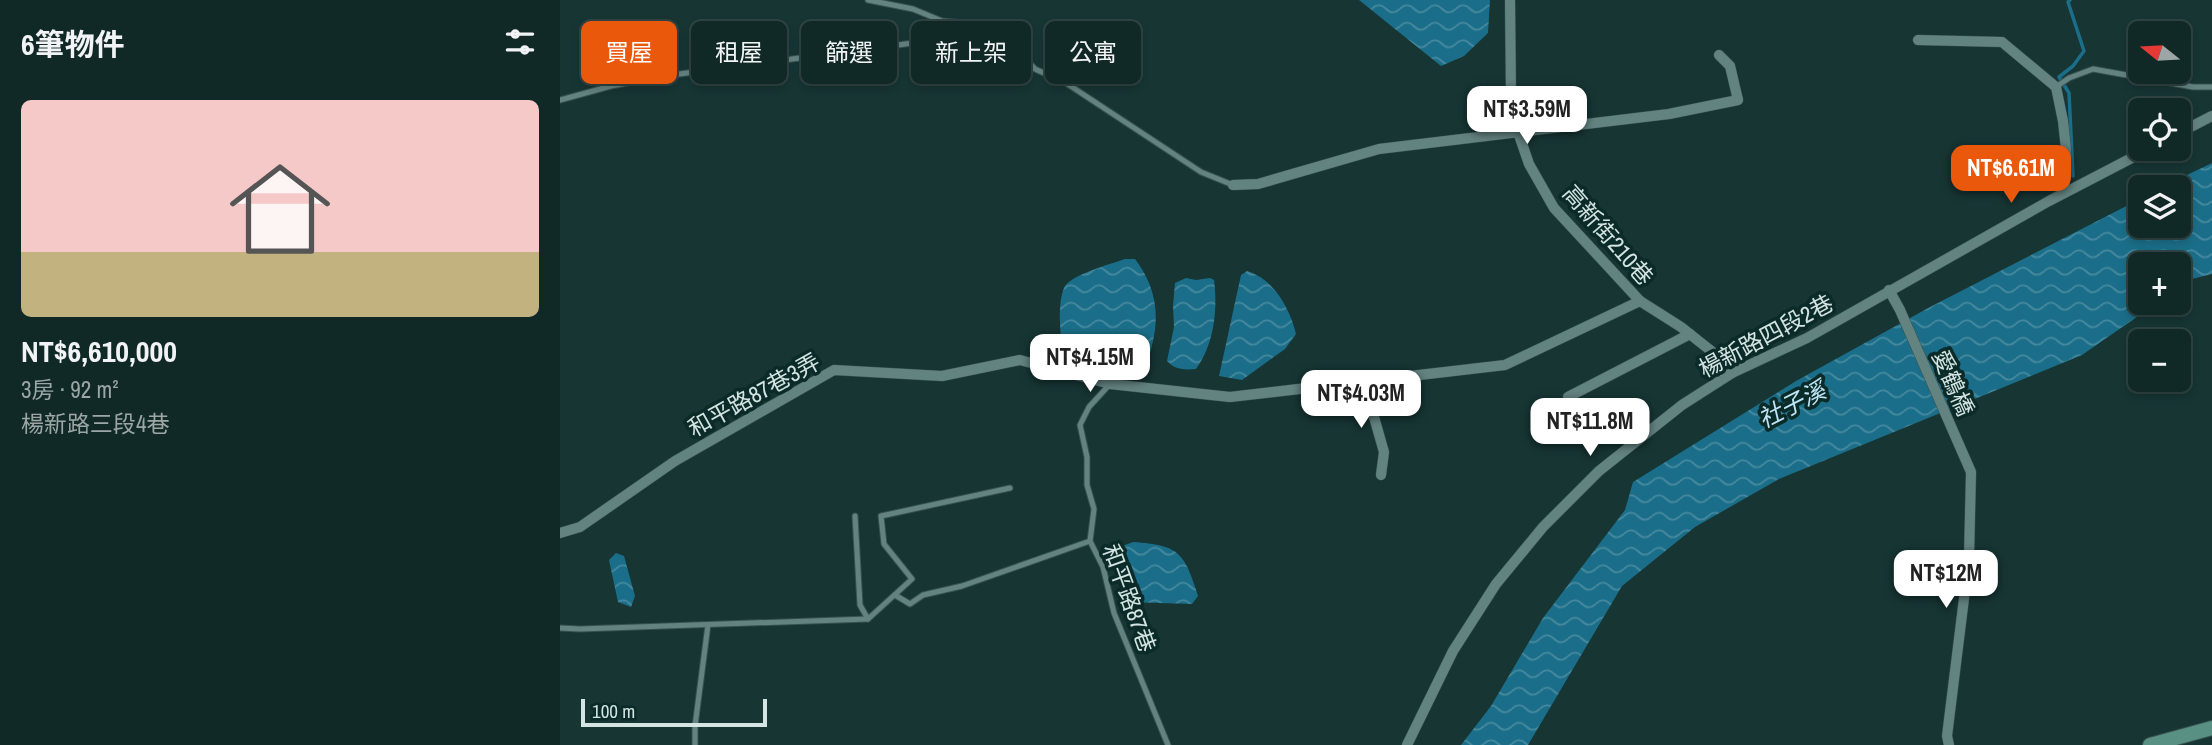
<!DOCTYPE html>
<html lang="zh-TW">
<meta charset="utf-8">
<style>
body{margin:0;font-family:"Archivo Narrow","Noto Sans TC",sans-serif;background:#1e3432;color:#f1f3f6;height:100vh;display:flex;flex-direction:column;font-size:26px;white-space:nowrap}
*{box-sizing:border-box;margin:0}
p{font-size:23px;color:#9ca6a7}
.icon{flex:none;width:38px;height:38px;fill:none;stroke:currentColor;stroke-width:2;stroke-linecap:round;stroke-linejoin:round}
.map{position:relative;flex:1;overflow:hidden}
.sheet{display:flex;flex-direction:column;background:#102826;width:560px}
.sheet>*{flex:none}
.banner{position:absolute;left:21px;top:21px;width:665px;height:63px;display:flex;gap:14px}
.needle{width:46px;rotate:288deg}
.fabs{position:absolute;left:1568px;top:21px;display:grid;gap:14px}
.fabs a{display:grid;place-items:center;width:63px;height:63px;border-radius:10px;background:#102826;box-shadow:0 4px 10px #0003,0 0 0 2px #304443;font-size:35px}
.scale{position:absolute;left:21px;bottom:18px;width:186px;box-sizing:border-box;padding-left:7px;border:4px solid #d3e4e2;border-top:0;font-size:19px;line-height:24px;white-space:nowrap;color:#d3e4e2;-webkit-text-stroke:5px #0b2b29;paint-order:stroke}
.price{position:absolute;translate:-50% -60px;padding:0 16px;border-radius:14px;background:#fff;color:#222;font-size:23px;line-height:46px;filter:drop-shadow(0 2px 4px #0008)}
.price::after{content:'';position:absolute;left:50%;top:42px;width:21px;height:16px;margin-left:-10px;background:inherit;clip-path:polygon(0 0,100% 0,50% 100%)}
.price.current{background:#ea580c;color:#fff}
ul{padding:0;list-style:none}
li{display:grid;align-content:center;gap:14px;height:371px;padding:0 21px}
li span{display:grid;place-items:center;height:217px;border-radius:10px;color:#555}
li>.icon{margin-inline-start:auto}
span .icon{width:126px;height:126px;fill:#fffc;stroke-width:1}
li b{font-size:30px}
h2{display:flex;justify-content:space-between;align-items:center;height:84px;padding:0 21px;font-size:30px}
.pill{padding:0 24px;border-radius:10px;background:#102826;box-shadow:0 4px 10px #0003,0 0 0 2px #304443;font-size:24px;line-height:63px}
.pill.current{background:#ea580c;color:#fff}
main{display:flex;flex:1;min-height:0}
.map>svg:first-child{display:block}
.water{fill:url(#water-waves)}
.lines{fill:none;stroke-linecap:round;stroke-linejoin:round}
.stream{stroke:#1b6e89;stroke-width:3.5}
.lane-casing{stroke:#37514e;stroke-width:7}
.street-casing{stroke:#37514e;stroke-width:11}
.secondary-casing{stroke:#37514e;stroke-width:16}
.lane{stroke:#638380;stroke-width:5}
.street{stroke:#638380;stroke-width:10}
.secondary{stroke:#589084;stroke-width:14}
.labels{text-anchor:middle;stroke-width:7;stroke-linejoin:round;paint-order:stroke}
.street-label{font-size:23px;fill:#d3e4e2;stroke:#0b2b29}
.water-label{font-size:24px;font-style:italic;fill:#bee6f6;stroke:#0b2b29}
</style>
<main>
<section class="sheet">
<h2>6筆物件<svg class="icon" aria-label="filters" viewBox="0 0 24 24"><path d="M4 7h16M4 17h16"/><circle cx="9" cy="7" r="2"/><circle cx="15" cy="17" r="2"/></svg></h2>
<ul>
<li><span style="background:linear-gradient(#f6c9c9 70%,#c2b280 0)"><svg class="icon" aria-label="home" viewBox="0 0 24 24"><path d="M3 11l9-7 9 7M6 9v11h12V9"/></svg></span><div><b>NT$6,610,000</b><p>3房 · 92 m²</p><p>楊新路三段4巷</p></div></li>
</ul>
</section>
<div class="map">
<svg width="1652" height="745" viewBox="0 0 1652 745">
<defs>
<pattern id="water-waves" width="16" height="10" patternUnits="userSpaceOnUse" patternTransform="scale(1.75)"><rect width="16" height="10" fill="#1b6e89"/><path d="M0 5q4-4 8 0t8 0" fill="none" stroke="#46899f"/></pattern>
</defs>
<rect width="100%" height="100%" fill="#163533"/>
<g class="water">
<path d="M799 0H930L928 33 904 56 881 66Z"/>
<path d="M1652 163V274L1632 279 1619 288V264H1580V303H1597L1522 355 1219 479 1135 527 1062 586 968 745H901L931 706 983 618 1065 510 1073 482 1236 381 1370 307 1580 199V226H1619V187H1602Z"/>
<path d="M565 259H575C594 284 600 311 593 341 591 349 591 356 583 359 569 366 553 361 540 358 524 354 513 350 501 339 500 324 498 302 504 288 509 275 551 264 565 259Z"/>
<path d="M687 271C714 279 730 309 736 334L725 349 682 380 659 376 681 275Z"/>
<path d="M626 278 636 280 650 278 654 280C658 309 654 345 636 369 625 370 615 370 607 361L614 327 613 306 615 283Z"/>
<path d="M573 542C620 545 624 553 638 596L632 604 566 602 552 563V550Z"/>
<path d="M56 553 64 556 75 596 71 607 58 602 49 560Z"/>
</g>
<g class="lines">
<path class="stream" d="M1510 0 1508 2 1524 51 1513 66 1499 77 1509 93 1513 176"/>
<g class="lane-casing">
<g id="lane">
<path d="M308 0 353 9 382 21 415 24"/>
<path d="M1496 87 1509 78 1533 69 1633 87H1652"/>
<path d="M0 100 51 86 104 76 398 37 415 24 429 28 448 40 475 69 506 83 641 172 673 185"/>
<path d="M530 541 534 509 527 485V457L520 425 529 407 550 384"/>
<path d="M335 595 350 604 363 595 402 586 530 541 543 567 554 613 608 745"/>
<path d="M308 619 352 579 324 544 321 516 450 488"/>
<path d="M0 628 20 629 308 619 300 605 295 516"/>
<path d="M135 745V726L148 625"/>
</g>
</g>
<g class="street-casing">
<g id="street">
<path d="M950 0 951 95 958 132 969 164 994 208 1080 301 1121 327 1155 354 1172 373"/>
<path d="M1358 40 1442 42 1496 87 1503 121 1506 149 1504 193"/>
<path d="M1619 133 1652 116"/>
<path d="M673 185 698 184 819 149 1109 114 1178 100 1170 66 1159 55"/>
<path d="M1329 290 1340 310 1411 472 1409 558 1387 736 1389 745"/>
<path d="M804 382 824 452 821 475"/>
<path d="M1008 397 1130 334"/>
<path d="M0 533 20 527 115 461 274 370 382 376 460 360 550 384 670 397 945 365 1080 301"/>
<path d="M847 745 893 651 936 584 983 527 1039 471 1122 405 1172 373 1247 338 1489 201 1589 149"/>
</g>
</g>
<g class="secondary-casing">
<path id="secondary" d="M1590 745 1652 728"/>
</g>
<use href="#lane" class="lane"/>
<use href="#street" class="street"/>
<use href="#secondary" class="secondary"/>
</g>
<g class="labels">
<g class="street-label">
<text transform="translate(1048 235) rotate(49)" y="8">高新街210巷</text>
<text transform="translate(1206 336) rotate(-28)" y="8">楊新路四段2巷</text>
<text transform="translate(1393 383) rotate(66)" y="8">愛鶴橋</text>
<text transform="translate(194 395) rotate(-29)" y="8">和平路87巷3弄</text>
<text transform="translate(569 598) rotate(70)" y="8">和平路87巷</text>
</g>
<g class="water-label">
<text transform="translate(1232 405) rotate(-27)" y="8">社子溪</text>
</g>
</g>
</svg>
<div class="fabs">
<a><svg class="needle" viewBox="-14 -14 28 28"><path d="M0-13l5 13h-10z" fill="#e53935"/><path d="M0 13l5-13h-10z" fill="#9ca6a7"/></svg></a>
<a><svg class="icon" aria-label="locate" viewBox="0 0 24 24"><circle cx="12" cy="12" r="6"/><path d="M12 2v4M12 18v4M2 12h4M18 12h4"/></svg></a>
<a><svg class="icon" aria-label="layers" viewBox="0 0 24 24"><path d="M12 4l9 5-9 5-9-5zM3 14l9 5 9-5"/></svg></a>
<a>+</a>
<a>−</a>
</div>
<div class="scale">100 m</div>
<b class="price" style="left:967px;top:146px">NT$3.59M</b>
<b class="price current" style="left:1451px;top:205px">NT$6.61M</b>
<b class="price" style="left:530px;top:394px">NT$4.15M</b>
<b class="price" style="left:801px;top:430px">NT$4.03M</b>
<b class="price" style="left:1030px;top:458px">NT$11.8M</b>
<b class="price" style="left:1386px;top:610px">NT$12M</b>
<div class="banner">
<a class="pill current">買屋</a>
<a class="pill">租屋</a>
<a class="pill">篩選</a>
<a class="pill">新上架</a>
<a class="pill">公寓</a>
</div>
</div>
</main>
